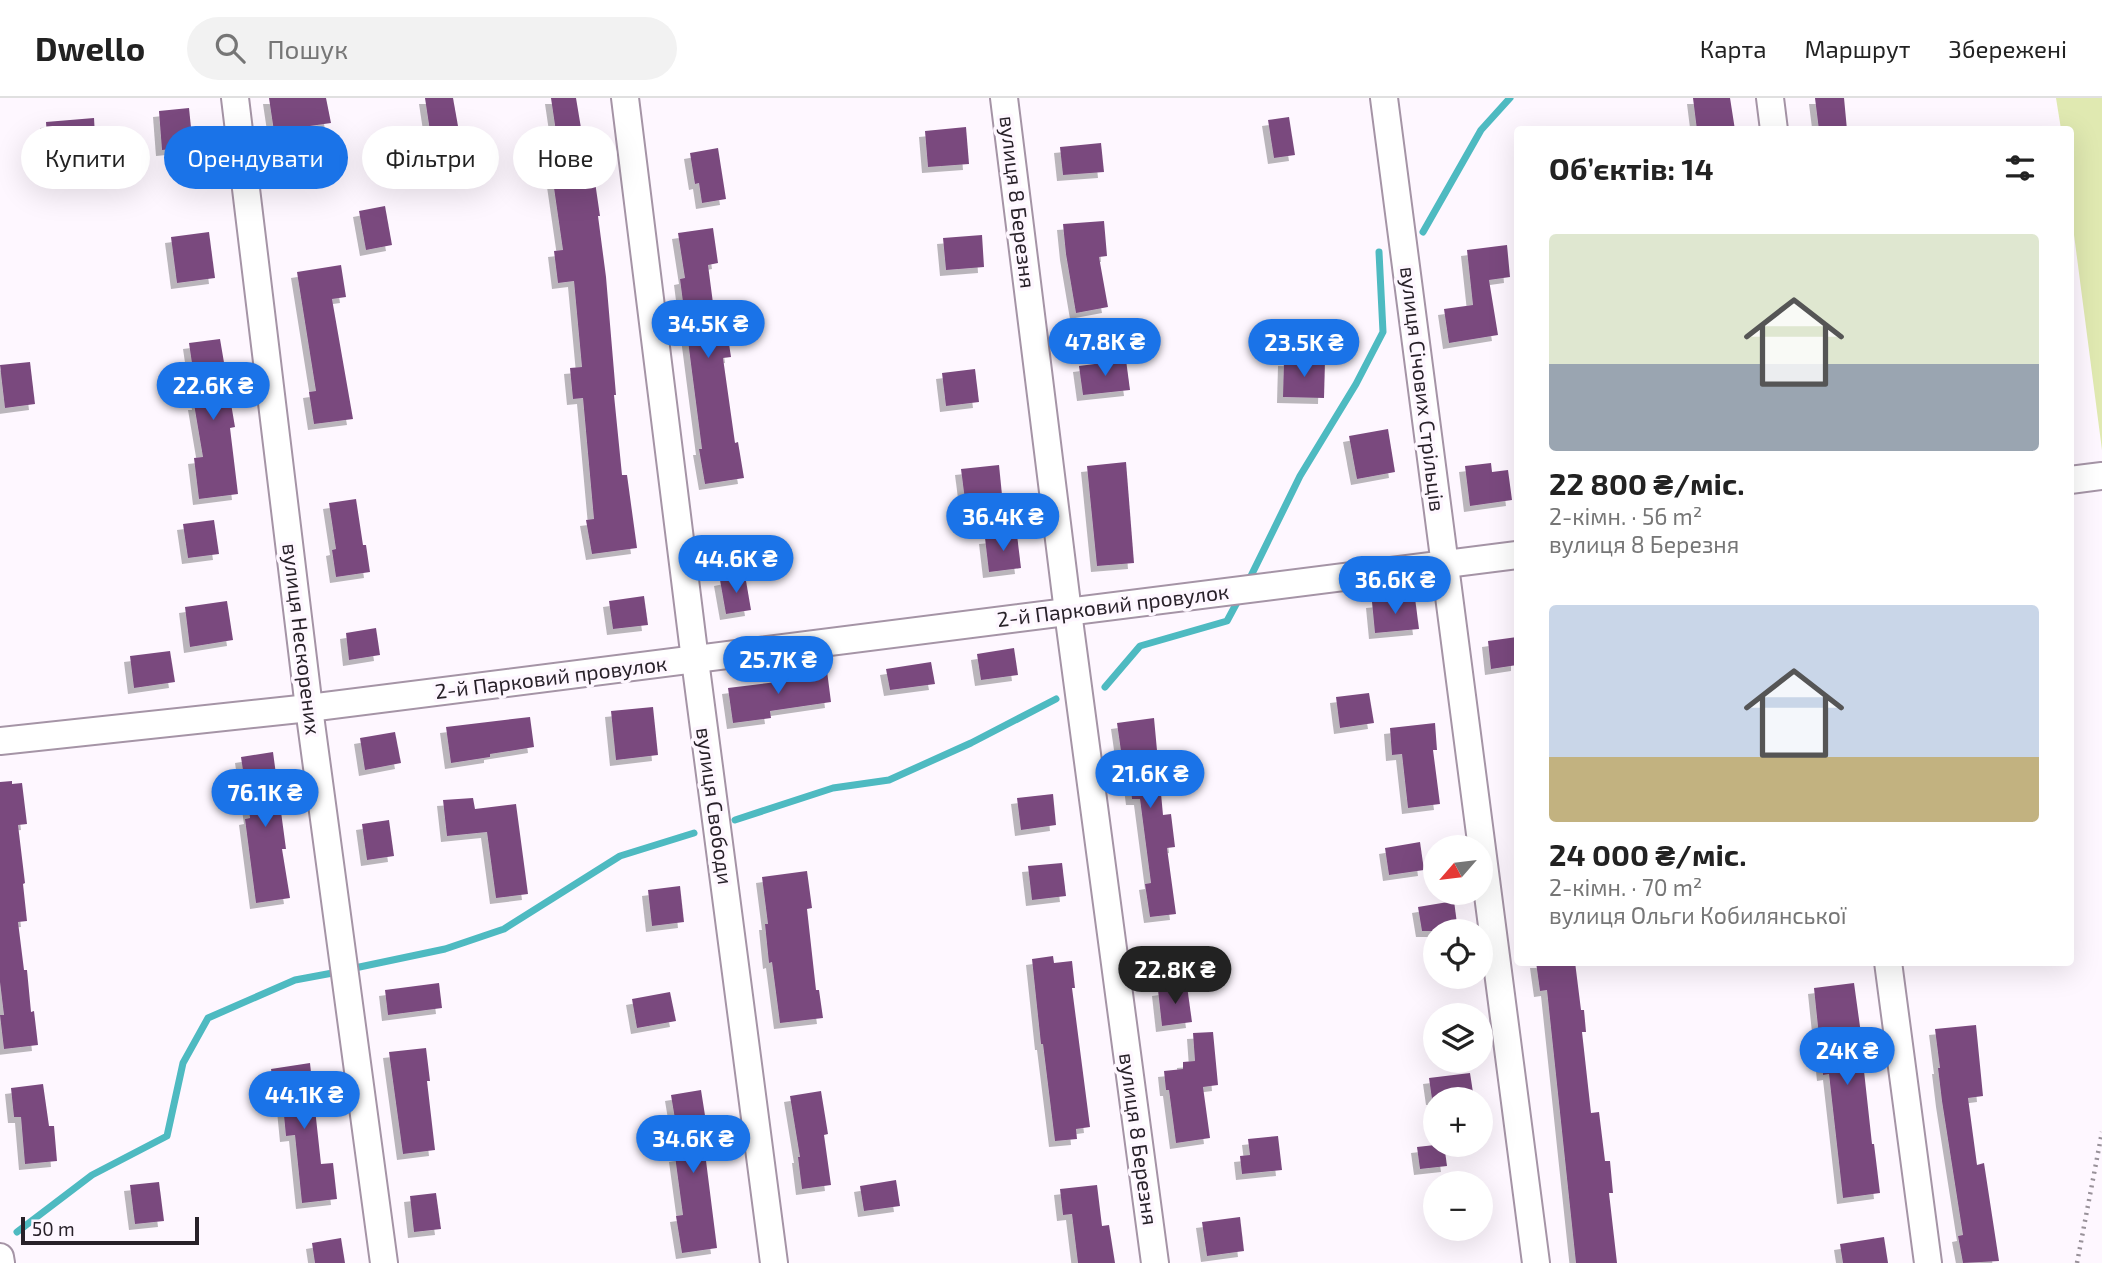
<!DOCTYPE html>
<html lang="uk">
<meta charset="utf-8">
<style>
body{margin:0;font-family:"Exo 2",sans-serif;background:#f2f2f2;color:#222;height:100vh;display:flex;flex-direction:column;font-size:26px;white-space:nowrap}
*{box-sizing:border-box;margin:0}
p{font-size:23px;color:#767676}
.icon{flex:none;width:38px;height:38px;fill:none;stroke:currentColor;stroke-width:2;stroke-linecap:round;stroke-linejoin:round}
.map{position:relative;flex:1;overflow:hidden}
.side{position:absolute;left:1514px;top:28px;width:560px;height:840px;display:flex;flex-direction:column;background:#fff;border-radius:7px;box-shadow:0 7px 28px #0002}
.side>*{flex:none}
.guide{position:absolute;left:21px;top:28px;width:665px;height:63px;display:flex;gap:14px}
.needle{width:46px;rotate:242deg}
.fabs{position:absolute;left:1423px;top:737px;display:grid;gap:14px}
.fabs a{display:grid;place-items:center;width:70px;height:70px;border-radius:50%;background:#fff;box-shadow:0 7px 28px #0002;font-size:35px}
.scale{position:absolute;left:21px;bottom:18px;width:178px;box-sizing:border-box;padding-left:7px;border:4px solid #282129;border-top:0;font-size:19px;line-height:24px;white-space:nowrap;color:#282129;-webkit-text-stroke:5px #fef7ff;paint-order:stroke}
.price{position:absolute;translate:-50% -60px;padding:0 16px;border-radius:24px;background:#1a73e8;color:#fff;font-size:23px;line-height:46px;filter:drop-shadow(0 2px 4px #0008)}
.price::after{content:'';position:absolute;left:50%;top:42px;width:21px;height:16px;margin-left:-10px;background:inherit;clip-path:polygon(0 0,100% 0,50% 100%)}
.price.current{background:#222;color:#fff}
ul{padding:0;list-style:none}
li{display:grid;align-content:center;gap:14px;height:371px;padding:0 35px}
li span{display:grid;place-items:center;height:217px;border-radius:7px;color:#555}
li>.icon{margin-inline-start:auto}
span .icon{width:126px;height:126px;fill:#fffc;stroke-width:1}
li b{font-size:30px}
h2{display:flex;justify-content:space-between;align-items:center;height:84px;padding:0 35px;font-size:30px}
.chip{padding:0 24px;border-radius:32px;background:#fff;box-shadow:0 7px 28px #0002;font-size:24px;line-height:63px}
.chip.current{background:#1a73e8;color:#fff}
header{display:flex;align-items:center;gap:42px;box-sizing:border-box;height:98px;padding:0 35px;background:#fff;border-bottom:2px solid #e0e0e0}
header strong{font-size:33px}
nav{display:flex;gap:38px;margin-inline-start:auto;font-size:24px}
.search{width:490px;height:63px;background:#f2f2f2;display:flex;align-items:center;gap:18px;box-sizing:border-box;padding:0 24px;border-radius:38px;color:#767676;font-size:26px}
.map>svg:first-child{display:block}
.green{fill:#e0e9b1}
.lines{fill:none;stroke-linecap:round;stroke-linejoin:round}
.stream{stroke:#4ebac1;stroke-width:7}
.building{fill:#7a4a7e;filter:url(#shadow)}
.minor-casing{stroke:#a594a6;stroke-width:30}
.path{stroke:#989199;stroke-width:4.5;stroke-dasharray:2 5;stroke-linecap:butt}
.minor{stroke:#fff;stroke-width:26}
.labels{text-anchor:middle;stroke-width:7;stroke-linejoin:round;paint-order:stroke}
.street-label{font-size:21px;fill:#282129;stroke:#fef7ff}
</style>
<header>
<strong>Dwello</strong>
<div class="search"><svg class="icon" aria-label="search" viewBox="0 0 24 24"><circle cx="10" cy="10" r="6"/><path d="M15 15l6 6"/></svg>Пошук</div>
<nav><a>Карта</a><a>Маршрут</a><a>Збережені</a></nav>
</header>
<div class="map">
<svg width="2102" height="1165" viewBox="0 0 2102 1165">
<defs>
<filter id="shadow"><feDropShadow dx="-6" dy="6" stdDeviation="0" flood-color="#0004"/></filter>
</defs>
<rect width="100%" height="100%" fill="#fef7ff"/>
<path class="green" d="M2056 0H2102V352L2070 106V32L2061 31Z"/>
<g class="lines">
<g class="stream">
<path d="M1423 134 1481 32 1510 0"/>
<path d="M1248 484 1300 378 1356 286 1383 234 1379 154"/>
<path d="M1105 589 1140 548 1227 523 1241 497"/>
<path d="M735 722 833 690 889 682 971 645 1056 601"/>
<path d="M350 871 445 851 504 831 620 758 694 735"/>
<path d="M17 1134 92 1077 167 1038 183 965 208 920 295 882 338 874"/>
</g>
</g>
<g class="building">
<path d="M269 0H326L331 25 303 29 304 35 275 40Z"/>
<path d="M425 0H453L458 28 430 33Z"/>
<path d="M551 0H576L589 78 594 77 600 118H598L606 179 616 297H614L622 377H627L637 450 592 456 586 422 594 421 583 300 573 301 570 270 582 269 574 183 558 185 554 153 563 152 553 83 563 81Z"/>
<path d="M1693 0H1730L1735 32H1697Z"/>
<path d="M1815 0H1844L1847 32H1819Z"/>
<path d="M189 10 193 49 162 52 159 13Z"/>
<path d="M1289 19 1295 57 1274 60 1268 22Z"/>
<path d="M94 20 96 56 78 58V67L49 69 46 24Z"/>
<path d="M966 29 969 66 928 69 925 33Z"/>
<path d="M1101 45 1104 74 1063 77 1060 49Z"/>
<path d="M718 50 726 101 702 105 699 85 695 86 690 55Z"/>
<path d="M385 108 392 147 366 152 359 113Z"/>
<path d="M1104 123 1107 158 1099 159 1108 209 1076 215 1066 156 1063 126Z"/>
<path d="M713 130 718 165 708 167 716 228 726 226 731 259 723 260 735 345 738 344 744 380 705 386 699 351H702L680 181 685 180 678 135Z"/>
<path d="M209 134 215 180 177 185 171 139Z"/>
<path d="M982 137 984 169 946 172 943 140Z"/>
<path d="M1507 147 1510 179 1489 182 1498 237 1449 245 1444 211 1473 207 1467 152Z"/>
<path d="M341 167 346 199 332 201 353 321 314 326 309 294 316 293 297 174Z"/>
<path d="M220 241 235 329 230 330 238 396 199 401 194 360 203 359 194 306H198L189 245Z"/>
<path d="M1126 262 1130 292 1083 297 1079 268Z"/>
<path d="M1284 262 1325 263 1324 300 1283 299Z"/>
<path d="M30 264 35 306 5 310 0 267Z"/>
<path d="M975 271 979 304 946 308 942 275Z"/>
<path d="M1388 331 1395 374 1357 381 1349 338Z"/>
<path d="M1126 364 1134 465 1097 468 1087 368Z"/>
<path d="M1491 365 1492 374 1508 372 1512 402 1470 408 1465 368Z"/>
<path d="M999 367 1002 397 965 402 961 371Z"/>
<path d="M356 401 363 447H366L370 474 336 479 332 452 336 451 329 405Z"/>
<path d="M214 422 219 456 188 460 183 426Z"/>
<path d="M1017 437 1021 470 989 474 985 440Z"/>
<path d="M745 477 751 512 726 516 720 482Z"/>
<path d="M644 498 648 527 613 531 609 503Z"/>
<path d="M1415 500 1419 531 1375 535 1372 504Z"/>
<path d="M227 503 233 542 190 549 185 509Z"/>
<path d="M376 530 380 557 349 562 346 535Z"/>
<path d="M1517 539V567L1491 571 1488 543Z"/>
<path d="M1014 550 1018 577 981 582 977 556Z"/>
<path d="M170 553 175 584 134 590 130 558Z"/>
<path d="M931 564 935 586 890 592 886 571Z"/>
<path d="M827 573 831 604 770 613 771 620 733 625 728 590 785 583V579Z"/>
<path d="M1369 595 1374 625 1340 630 1336 599Z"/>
<path d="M653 609 658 657 616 662 611 613Z"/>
<path d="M530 619 534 649 490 656V659L451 665 446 629Z"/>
<path d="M1154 620 1163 717 1171 716 1175 749 1167 750 1176 816 1150 819 1145 786 1151 785 1140 701H1132L1126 653H1121L1117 625Z"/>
<path d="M1435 625 1437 652H1433L1440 706 1408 710 1402 656 1392 657 1390 630Z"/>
<path d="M395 634 401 665 365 672 360 640Z"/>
<path d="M273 654 286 751H282L290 800 256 805 245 721 250 720 241 659Z"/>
<path d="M12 683V686L22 685 27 726 18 727 25 785 23 786 27 823 18 824 24 872H27L31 914 34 913 38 947 4 951 0 917H4L0 884V684Z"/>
<path d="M1053 696 1056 727 1021 732 1017 700Z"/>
<path d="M473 700 475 711 516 706 528 796 496 800 487 734 447 738 443 702Z"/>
<path d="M389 722 394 758 367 762 362 726Z"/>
<path d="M1420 744 1424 772 1389 777 1385 750Z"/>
<path d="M1062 765 1066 798 1032 802 1028 768Z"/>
<path d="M807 773 812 810 807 811 816 892H819L823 920 780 925 772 864 769 865 765 826H768L762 779Z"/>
<path d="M680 788 684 824 652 828 648 792Z"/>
<path d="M1454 803 1458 833H1422L1418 809Z"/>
<path d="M1053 858 1054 865 1072 863 1075 890H1072L1090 1029 1076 1031 1077 1041 1055 1043 1043 946H1041L1032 861Z"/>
<path d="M1536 864H1575L1581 912H1584L1586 934H1582L1591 1015 1599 1014 1605 1063H1610L1613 1095H1609L1617 1165H1576L1547 892 1540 893Z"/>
<path d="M439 885 442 910 388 917 385 892Z"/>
<path d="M1854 885 1866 972 1864 973 1872 1046H1874L1880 1095 1843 1100 1829 976 1823 977 1814 890Z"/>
<path d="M1187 888 1192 924 1162 928 1158 892Z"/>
<path d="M670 894 676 923 637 930 632 901Z"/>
<path d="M1976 927 1983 998 1968 1000 1977 1067 1984 1065 1999 1163 1963 1165 1958 1138 1963 1137 1942 1003 1938 970H1940L1935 931Z"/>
<path d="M1213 934 1218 987 1203 989 1210 1040 1176 1045 1169 992H1166L1164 973 1183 971V964L1195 963 1193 935Z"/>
<path d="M426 950 430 983H427L435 1052 403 1056 389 954Z"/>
<path d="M310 965 321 1066 333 1065 337 1101 302 1105 295 1037 286 1038 282 997 275 998 271 971Z"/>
<path d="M1470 975 1474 1001H1432L1429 980Z"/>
<path d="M43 986 49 1028H54L57 1063 25 1066 21 1019H14L11 990Z"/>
<path d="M701 992 707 1030 702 1031 717 1150 682 1155 676 1118 683 1117 675 1058 681 1057 671 997Z"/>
<path d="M821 993 828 1036 824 1037 831 1087 802 1091 798 1059H800L790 998Z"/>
<path d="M1278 1038 1282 1072 1242 1076 1240 1058 1250 1057 1248 1041Z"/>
<path d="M1444 1046 1447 1068 1420 1071 1417 1049Z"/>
<path d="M896 1082 900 1108 864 1113 860 1088Z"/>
<path d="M159 1084 164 1123 135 1126 130 1087Z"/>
<path d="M1097 1087 1102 1128 1109 1127 1115 1165H1078L1072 1116 1063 1117 1060 1091Z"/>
<path d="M436 1095 441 1131 414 1134 410 1098Z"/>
<path d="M1240 1119 1244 1153 1207 1158 1202 1124Z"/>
<path d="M1884 1139 1888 1165H1843L1840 1146Z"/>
<path d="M341 1140 345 1165H315L312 1145Z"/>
</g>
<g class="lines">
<g class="minor-casing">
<g id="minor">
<path d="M235 0 309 610 384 1165"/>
<path d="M625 0 695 562 774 1165"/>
<path d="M1004 0 1068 514 1155 1165"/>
<path d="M1384 0 1536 1165"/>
<path d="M1770 0 1774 32"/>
<path d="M2070 382 2102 378"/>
<path d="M0 643 309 610 1517 457"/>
<path d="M1888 864 1928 1165"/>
<path d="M0 1159 1 1165"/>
</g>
</g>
<path class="path" d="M2077 1165 2102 1034"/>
<use href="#minor" class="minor"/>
</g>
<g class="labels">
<g class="street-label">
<text transform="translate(1017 104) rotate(83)" y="7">вулиця 8 Березня</text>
<text transform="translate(1422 291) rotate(83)" y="7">вулиця Січових Стрільців</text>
<text transform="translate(1113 508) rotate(-7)" y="7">2-й Парковий провулок</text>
<text transform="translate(301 541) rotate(83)" y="7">вулиця Нескорених</text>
<text transform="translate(551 580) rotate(-7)" y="7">2-й Парковий провулок</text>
<text transform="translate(714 708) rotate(82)" y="7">вулиця Свободи</text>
<text transform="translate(1138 1041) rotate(82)" y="7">вулиця 8 Березня</text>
</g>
</g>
</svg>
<div class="fabs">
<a><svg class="needle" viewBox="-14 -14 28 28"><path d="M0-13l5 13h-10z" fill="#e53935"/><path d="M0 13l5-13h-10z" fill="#767676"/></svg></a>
<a><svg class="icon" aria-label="locate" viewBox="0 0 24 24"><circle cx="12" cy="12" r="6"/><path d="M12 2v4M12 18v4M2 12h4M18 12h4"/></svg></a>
<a><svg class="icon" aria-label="layers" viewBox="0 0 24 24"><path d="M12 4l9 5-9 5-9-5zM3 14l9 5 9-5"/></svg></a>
<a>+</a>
<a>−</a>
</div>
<div class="scale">50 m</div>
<b class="price" style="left:708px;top:262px">34.5K ₴</b>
<b class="price" style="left:1105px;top:280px">47.8K ₴</b>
<b class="price" style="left:1304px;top:281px">23.5K ₴</b>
<b class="price" style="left:213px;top:324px">22.6K ₴</b>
<b class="price" style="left:1003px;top:455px">36.4K ₴</b>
<b class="price" style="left:736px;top:497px">44.6K ₴</b>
<b class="price" style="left:1395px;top:518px">36.6K ₴</b>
<b class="price" style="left:778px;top:598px">25.7K ₴</b>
<b class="price" style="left:1150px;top:712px">21.6K ₴</b>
<b class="price" style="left:265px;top:731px">76.1K ₴</b>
<b class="price current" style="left:1175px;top:908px">22.8K ₴</b>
<b class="price" style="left:1847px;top:989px">24K ₴</b>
<b class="price" style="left:304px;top:1033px">44.1K ₴</b>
<b class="price" style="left:693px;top:1077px">34.6K ₴</b>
<div class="guide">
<a class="chip">Купити</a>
<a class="chip current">Орендувати</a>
<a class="chip">Фільтри</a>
<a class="chip">Нове</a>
</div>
<section class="side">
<h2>Об’єктів: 14<svg class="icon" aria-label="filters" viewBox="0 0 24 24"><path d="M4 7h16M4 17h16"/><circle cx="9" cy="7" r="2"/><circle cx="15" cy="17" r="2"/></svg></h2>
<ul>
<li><span style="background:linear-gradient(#dfe7d0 60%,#9aa5b1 0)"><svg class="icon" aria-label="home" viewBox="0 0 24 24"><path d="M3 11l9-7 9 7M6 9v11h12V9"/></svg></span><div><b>22 800 ₴/міс.</b><p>2-кімн. · 56 m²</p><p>вулиця 8 Березня</p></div></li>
<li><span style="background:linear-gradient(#c9d6e8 70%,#c2b280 0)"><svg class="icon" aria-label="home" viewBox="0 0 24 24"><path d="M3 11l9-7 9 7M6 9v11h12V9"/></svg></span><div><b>24 000 ₴/міс.</b><p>2-кімн. · 70 m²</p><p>вулиця Ольги Кобилянської</p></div></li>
</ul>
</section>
</div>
